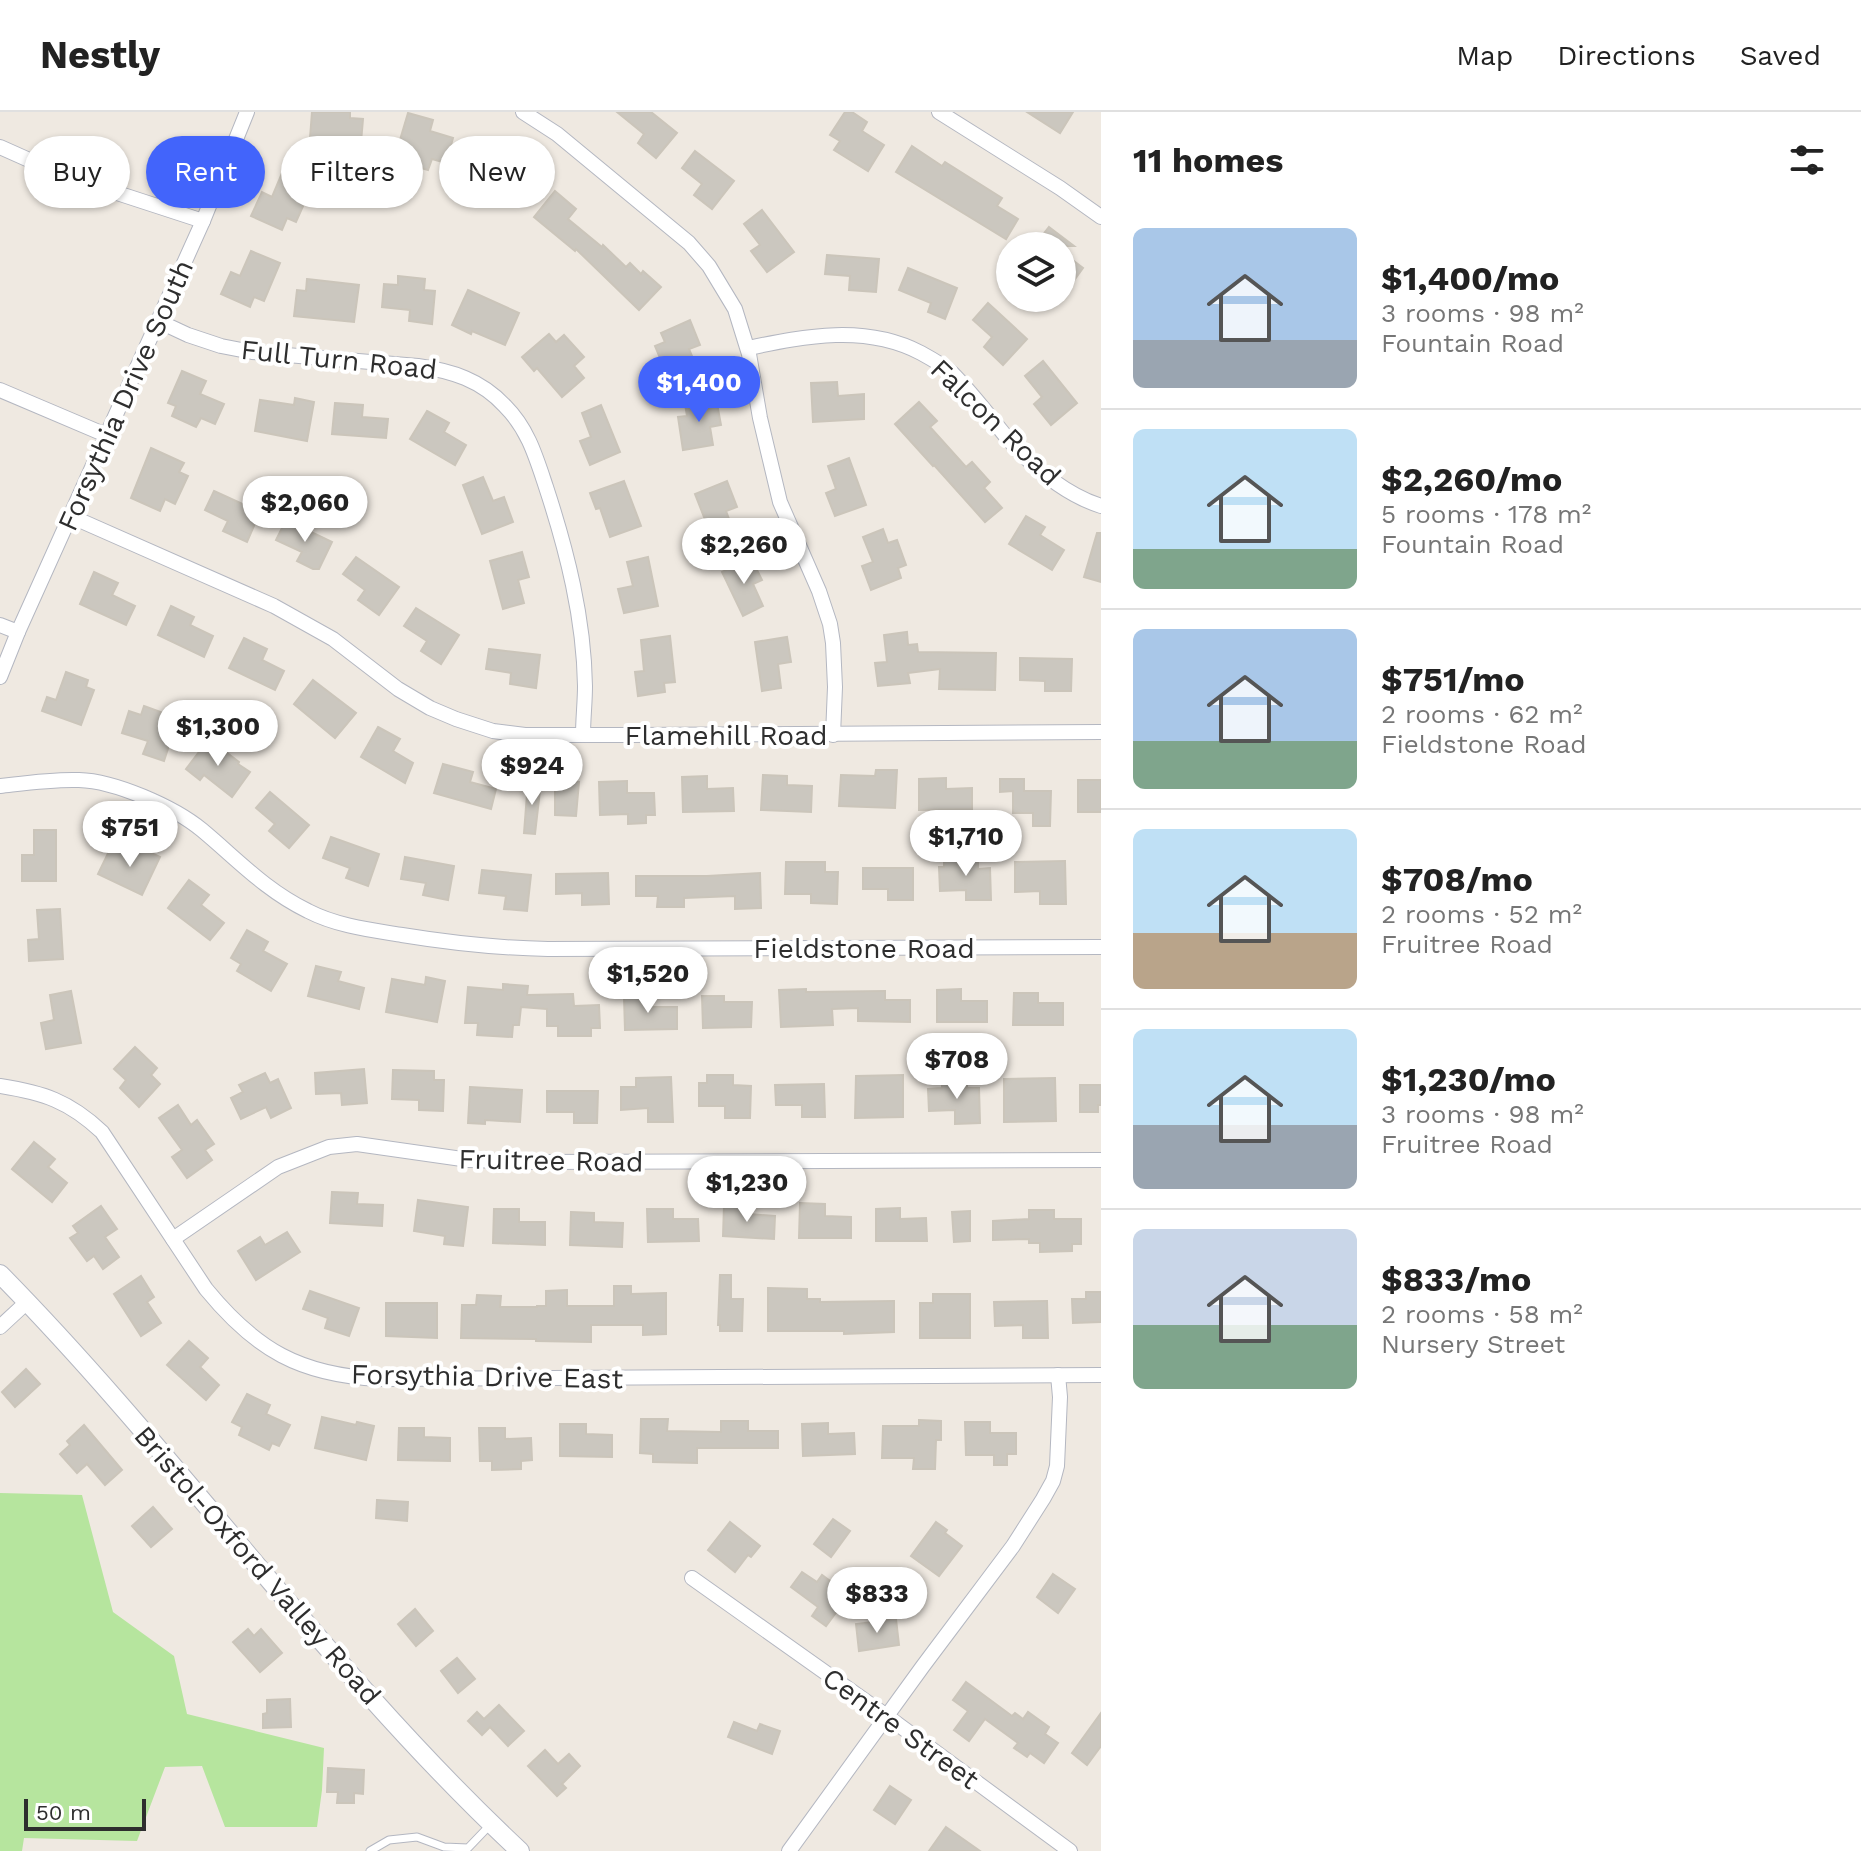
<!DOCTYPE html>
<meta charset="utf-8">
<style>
body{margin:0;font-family:"Work Sans",sans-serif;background:#f6f6f6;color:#222;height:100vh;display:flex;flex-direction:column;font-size:30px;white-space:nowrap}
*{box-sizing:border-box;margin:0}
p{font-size:26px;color:#767676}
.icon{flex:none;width:44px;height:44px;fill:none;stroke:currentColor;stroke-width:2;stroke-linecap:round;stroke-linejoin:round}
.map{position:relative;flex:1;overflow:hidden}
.panel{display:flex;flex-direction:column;background:#fff;width:760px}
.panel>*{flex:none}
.top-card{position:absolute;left:24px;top:24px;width:760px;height:72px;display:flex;gap:16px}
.fabs{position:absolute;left:996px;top:120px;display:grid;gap:16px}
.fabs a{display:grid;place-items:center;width:80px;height:80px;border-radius:50%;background:#fff;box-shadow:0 2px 6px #0004;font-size:40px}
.scale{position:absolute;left:24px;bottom:20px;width:122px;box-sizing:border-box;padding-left:8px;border:4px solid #2e2e2e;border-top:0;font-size:22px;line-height:28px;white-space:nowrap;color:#2e2e2e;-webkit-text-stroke:6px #fff;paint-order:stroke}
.price{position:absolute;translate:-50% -68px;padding:0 18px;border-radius:28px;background:#fff;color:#222;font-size:26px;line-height:52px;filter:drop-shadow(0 2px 4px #0008)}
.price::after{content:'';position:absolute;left:50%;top:48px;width:24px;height:18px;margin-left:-12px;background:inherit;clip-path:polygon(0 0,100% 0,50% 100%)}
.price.active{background:#4264fb;color:#fff}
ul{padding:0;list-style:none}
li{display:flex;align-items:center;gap:24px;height:200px;padding:0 32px}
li+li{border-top:2px solid #e0e0e0}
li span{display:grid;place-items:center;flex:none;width:224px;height:160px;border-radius:12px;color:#555}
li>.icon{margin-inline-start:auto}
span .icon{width:96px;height:96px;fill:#fffc;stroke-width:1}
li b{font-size:34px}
h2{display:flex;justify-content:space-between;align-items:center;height:96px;padding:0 32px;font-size:34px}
.pill{padding:0 28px;border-radius:36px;background:#fff;box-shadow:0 2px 6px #0004;font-size:28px;line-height:72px}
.pill.active{background:#4264fb;color:#fff}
header{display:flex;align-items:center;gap:48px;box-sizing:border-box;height:112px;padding:0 40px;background:#fff;border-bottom:2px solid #e0e0e0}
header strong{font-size:38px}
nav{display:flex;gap:44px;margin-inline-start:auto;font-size:28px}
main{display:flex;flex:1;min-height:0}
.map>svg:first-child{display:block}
.green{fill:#b6e59e}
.building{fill:#cbc7bf;stroke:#cbc5ba;stroke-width:2}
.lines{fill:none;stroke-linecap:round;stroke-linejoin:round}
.service-casing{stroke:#b4b7c1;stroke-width:9}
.minor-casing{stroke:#b4b7c1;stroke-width:16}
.secondary-casing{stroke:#b4b7c1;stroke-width:20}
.service{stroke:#fff;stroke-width:7}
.minor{stroke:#fff;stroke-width:14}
.secondary{stroke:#fff;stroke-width:18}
.labels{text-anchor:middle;stroke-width:8;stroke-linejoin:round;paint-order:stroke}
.street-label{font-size:28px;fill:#2e2e2e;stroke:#fff}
</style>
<header>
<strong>Nestly</strong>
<nav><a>Map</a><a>Directions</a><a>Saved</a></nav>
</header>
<main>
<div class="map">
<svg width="1101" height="1739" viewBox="0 0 1101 1739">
<rect width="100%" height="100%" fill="#efe9e1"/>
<path class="green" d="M0 1381 82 1383 113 1500 174 1544 187 1602 324 1636 322 1678 317 1715H225L202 1654 165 1655 137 1729 24 1726 22 1739H0Z"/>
<g class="building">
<path d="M312 0H350V6L363 7 361 30 310 26Z"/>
<path d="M617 0H651L677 21 656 46 638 31 644 22Z"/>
<path d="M845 0H852L867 10 862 19 884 33 868 59 834 38 840 29 830 23Z"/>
<path d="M1027 0H1073L1060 21Z"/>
<path d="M408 1 433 8 430 19 453 26 446 51 432 47 428 58 394 48Z"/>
<path d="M488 34 510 47 504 56 526 70 514 88 471 61Z"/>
<path d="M912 34 942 54 945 50 1002 86 997 94 1018 107 1006 127 896 60Z"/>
<path d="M695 39 734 69 712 97 694 83 702 72 682 56Z"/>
<path d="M282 61 312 74 296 110 287 106 282 118 251 104 262 80 272 85Z"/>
<path d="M555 79 576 97 568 107 602 135 603 133 626 155 630 151 641 162 643 159 661 175 639 198 576 137 575 139 534 105Z"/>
<path d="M762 98 794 140 767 160 751 139 760 133 744 112Z"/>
<path d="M1049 115 1074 134H1034Z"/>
<path d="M251 139 280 151 264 189 254 185 250 195 221 182 231 160 240 164Z"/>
<path d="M1062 140 1083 156 1070 174 1062 168Z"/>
<path d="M827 143 879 147 876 180 849 178 850 164 825 162Z"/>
<path d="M908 156 957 176 945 207 928 200 931 191 899 178Z"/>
<path d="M398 164 425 167 424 178 435 179 432 212 409 209 410 198 382 195 384 172 398 173Z"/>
<path d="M307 167 359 173 354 210 294 204 297 178 306 179Z"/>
<path d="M468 178 519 201 505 233 472 219 471 222 452 213Z"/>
<path d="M988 191 1027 227 1003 253 984 235 992 225 973 208Z"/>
<path d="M690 208 700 233 689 237 699 261 680 270 673 254 665 258 655 234 665 230 661 221Z"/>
<path d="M549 222 556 230 564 223 584 245 574 254 584 266 562 285 537 256 534 259 522 245Z"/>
<path d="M1043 249 1077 291 1051 313 1034 292 1042 285 1025 264Z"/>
<path d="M182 259 206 269 200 282 224 292 215 312 201 306 196 315 172 304 176 294 168 291Z"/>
<path d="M837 270 838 284 864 282V307L813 310 811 271Z"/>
<path d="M295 286 314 290 307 329 255 319 260 288 294 293Z"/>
<path d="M716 286 721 313 710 315 713 333 683 338 678 305 687 304 685 292Z"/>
<path d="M919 290 937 309 930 315 966 355 972 350 990 370 984 376 1002 396 985 410 934 353 933 354 895 312Z"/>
<path d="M335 291 363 293 362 305 388 307 386 326 332 322Z"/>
<path d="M601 293 620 340 590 353 580 329 591 325 582 301Z"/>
<path d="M427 299 449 311 444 320 466 333 455 353 410 327Z"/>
<path d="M151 336 184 351 179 360 188 364 175 392 165 387 160 399 131 386Z"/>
<path d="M849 346 866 393 835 404 826 381 836 377 828 354Z"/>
<path d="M483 365 493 389 504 385 513 410 482 422 463 373Z"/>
<path d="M624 369 641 414 610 425 600 396 596 397 590 381Z"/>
<path d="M727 369 737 395 726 399 734 420 713 428 695 382Z"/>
<path d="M214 379 260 400 247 430 223 419 228 409 205 398Z"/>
<path d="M1026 404 1045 415 1040 423 1064 438 1052 458 1009 432Z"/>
<path d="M286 408 332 430 319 457H313L297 449 302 440 276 428Z"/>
<path d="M883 417 888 431 897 428 906 453 898 456 901 466 871 478 862 454 873 450 863 425Z"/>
<path d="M1097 421H1101V470L1084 465Z"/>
<path d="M522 440 529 465 518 468 524 491 503 497 490 449Z"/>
<path d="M356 445 399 475 379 503 358 488 365 478 343 462Z"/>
<path d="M648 445 658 494 624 501 618 477 633 474 627 450Z"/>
<path d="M751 446 762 468 753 472 763 494 743 504 722 460Z"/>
<path d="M94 460 118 471 112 483 135 494 126 513 80 492Z"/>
<path d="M171 494 194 505 190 513 213 524 204 545 158 523Z"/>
<path d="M416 496 459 523 441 552 421 539 427 529 404 514Z"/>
<path d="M907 520 908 533 917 532 918 540 996 541 995 578 939 577 940 557 908 561 910 571 878 574 875 551 887 550 884 523Z"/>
<path d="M670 524 675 570 664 571 665 580 638 584 635 560 644 559 641 528Z"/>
<path d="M787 525 791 550 778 552 781 576 762 579 755 530Z"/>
<path d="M244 526 267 537 262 548 284 559 275 578 229 556Z"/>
<path d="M489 537 540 543 536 576 510 572 511 561 486 557Z"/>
<path d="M1020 546 1072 547 1071 579H1045V569L1020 568Z"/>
<path d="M66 560 88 568 86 575 94 578 81 613 42 599 47 585 56 588Z"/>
<path d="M313 568 356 601 335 626 294 592Z"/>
<path d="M144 594 169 603 166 612 175 615 164 649 143 642 148 629 122 621 129 599 141 603Z"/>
<path d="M378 615 400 627 393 639 413 651 405 671 361 645Z"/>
<path d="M209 627 239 650 238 652 250 660 232 685 204 663 200 668 186 657Z"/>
<path d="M443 652 473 660 470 670 496 677 491 697 434 681Z"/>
<path d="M876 658H897L895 696 839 694 841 663 875 664Z"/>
<path d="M763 663 787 664V673L812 674 811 700 761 698Z"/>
<path d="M707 664V677L733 676 734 699 683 700 682 665Z"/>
<path d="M946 666V677L972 676V697L919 698V667Z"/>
<path d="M1000 667H1024V679H1051L1050 714H1033V701H1013V679L1000 680Z"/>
<rect x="1078" y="668" width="23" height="32"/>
<path d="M528 669 541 670 535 722 524 721Z"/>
<path d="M561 669 579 670 576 704 555 703V671H561Z"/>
<path d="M627 669V681H654L655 703H646V711L628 712V702L600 703 599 670Z"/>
<path d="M270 680 309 713 289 736 269 719 275 712 256 696Z"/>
<path d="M34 718H56V769H22V743H34Z"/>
<path d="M331 725 379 742 368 774 346 766 350 756 323 746Z"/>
<path d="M111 735 133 746 139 735 160 745 142 783 98 762Z"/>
<path d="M405 745 454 754 448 788 423 783 426 771 401 767Z"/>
<path d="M978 746V757L990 756 991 788H966V778L940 779 939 755H944V747Z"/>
<path d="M1065 749 1066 792H1040V779L1015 780V750Z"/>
<path d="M786 750H825V760H838L837 792 811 791V782H785Z"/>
<path d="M863 756H913V788H888V777H863Z"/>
<path d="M482 758 531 763 527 799 504 797 506 784 479 781Z"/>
<path d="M608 761 609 792 582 793V781L556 782V762Z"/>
<path d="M760 761 761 796 735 797V784L684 786V795H657L658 784H636V764H707Z"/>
<path d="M189 768 209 783 201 793 224 811 210 828 168 796Z"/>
<path d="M60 797 63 847 29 849 28 828 39 827 37 798Z"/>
<path d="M247 818 268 830 263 839 287 852 271 879 237 859 241 852 231 846Z"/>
<path d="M316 854 341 860 338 869 364 876 359 897 308 884Z"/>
<path d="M426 865 445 869 437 910 386 900 392 867 425 873Z"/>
<path d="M503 872 528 874 527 883 573 882 574 894 599 893 600 916H591V924H558V914H547V897L521 895 519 913H513L512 925 477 923 478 911H465L468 875 503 878Z"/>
<path d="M806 877V880L885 879V888H910V910L858 909V896L832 897 833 913 781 915 779 878Z"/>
<path d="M961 877V889H987V910H937V878Z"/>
<path d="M71 879 81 931 46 937 41 911 54 908 50 883Z"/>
<path d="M1014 881H1038V891H1063V913H1013Z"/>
<path d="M650 884 651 895H677V917L625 918 624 885Z"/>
<path d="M702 884H724V890H752L751 915 703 916Z"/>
<path d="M135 935 157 956 151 963 160 972 139 995 120 976 126 968 114 957Z"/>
<path d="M364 957 367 991 342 993 341 981 316 982 315 961Z"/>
<path d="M393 958 434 959V968H444L443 999 419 998V988L392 987Z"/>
<path d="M265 961 270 971 278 967 291 996 271 1006 266 995 241 1007 231 986 243 980 239 973Z"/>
<path d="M707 963H733V973L751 974 750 1006H725V994H699V971H707Z"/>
<path d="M903 963V1005L855 1006 856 964Z"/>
<path d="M671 965 673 1010H648V996L621 998V975H636V966Z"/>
<path d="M1055 966 1056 1009 1004 1010V967Z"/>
<path d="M967 967V976H979L980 1011 955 1012V998L929 999 928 977 942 976V968Z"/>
<path d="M824 972 825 1005H802V993H776L775 973Z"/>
<path d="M1080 973H1101V993H1098V1000H1080Z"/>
<path d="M470 975 522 978 520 1010 485 1008V1012L468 1011Z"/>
<path d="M547 979H598L597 1011H574V1000H547Z"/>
<path d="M178 993 191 1013 197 1008 214 1032 205 1038 212 1048 187 1066 172 1045 182 1038 159 1006Z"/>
<path d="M34 1030 55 1047 48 1055 67 1071 52 1090 12 1057Z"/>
<path d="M332 1080 358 1081 357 1092 383 1093 382 1114 330 1111Z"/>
<path d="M418 1088 468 1095 463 1134 444 1132 445 1124 414 1119Z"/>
<path d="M800 1091 825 1092V1104L851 1105V1126H799Z"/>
<path d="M724 1093 749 1095V1102L775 1104 774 1127 723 1124Z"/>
<path d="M101 1094 117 1117 105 1125 119 1145 103 1157 94 1144 87 1149 70 1126 78 1121 73 1114Z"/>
<path d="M900 1096V1107L926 1106 927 1129H876V1097Z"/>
<path d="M494 1097H519V1110H545V1133L493 1131Z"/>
<path d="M647 1097H673V1107H698L699 1129 648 1130Z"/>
<path d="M1029 1098H1054V1107H1081V1132H1072V1139L1040 1140V1131H1029V1127L993 1128V1109L1029 1107Z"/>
<path d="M970 1099V1129L954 1130 952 1100Z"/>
<path d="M571 1100 594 1101V1110L623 1111 622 1135 570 1133Z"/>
<path d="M287 1120 300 1140 256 1168 238 1139 260 1125 265 1133Z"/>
<path d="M720 1163H731V1187H743L742 1219H720V1213H718Z"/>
<path d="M141 1164 154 1185 147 1190 161 1211 141 1224 114 1182Z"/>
<path d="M614 1174H631V1182L666 1181V1222L643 1223V1213H591V1230L536 1229V1227L461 1226 462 1193H476L477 1183 501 1184 500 1195H537V1194H546V1179L567 1178V1194H614Z"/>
<path d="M768 1176 807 1177V1187H820V1190L894 1189V1220L844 1222V1219H768Z"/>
<path d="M310 1179 359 1196 349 1224 325 1216 328 1206 303 1197Z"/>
<path d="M1086 1180H1101V1210L1073 1211 1072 1187H1086Z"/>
<path d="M933 1182H970V1226H920V1191H933Z"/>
<path d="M1047 1189 1048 1226H1023V1213L995 1214 994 1190Z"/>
<path d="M386 1191H437V1226L386 1224Z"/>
<path d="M189 1229 208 1246 200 1255 219 1273 206 1288 167 1253Z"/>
<path d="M26 1257 40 1272 15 1295 2 1280Z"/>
<path d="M247 1282 270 1293 266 1302 290 1313 279 1334 272 1331 269 1338 239 1323 242 1315 232 1310Z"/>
<path d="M322 1305 356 1313 357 1310 374 1314 366 1348 315 1336Z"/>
<path d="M641 1307H668L667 1319 721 1320V1309H748V1319H778V1336H697V1351L653 1350V1342L640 1341Z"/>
<path d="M919 1308 941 1309V1328H936L935 1357H913L914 1346H882L883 1314H919Z"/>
<path d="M965 1310H990V1321H1016V1342H1007V1353H994V1343H966Z"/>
<path d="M828 1311V1322L854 1321 855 1342 803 1344 802 1312Z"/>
<path d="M560 1312H586V1322L612 1323V1345L560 1344Z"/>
<path d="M84 1313 122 1358 105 1373 87 1352 77 1361 60 1342 70 1333 67 1329Z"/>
<path d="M399 1316H424V1325L450 1326V1349L398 1348Z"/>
<path d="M479 1316H505V1327L531 1326 532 1348 521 1349V1357L492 1358V1349H480Z"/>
<path d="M377 1388 408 1390 407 1409 376 1406Z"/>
<path d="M153 1395 172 1417 151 1435 132 1414Z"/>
<path d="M833 1407 850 1419 831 1445 814 1432Z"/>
<path d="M730 1410 760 1434 751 1445 748 1443 735 1460 708 1438Z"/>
<path d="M936 1410 947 1418 945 1421 962 1434 939 1464 911 1444Z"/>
<path d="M802 1460 817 1470 822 1463 849 1483 826 1514 812 1504 818 1495 791 1475Z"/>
<path d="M1053 1462 1075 1477 1058 1501 1037 1485Z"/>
<path d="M415 1497 433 1519 416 1534 398 1512Z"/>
<path d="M896 1507 899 1533 859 1539 856 1512Z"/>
<path d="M248 1517 254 1524 261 1517 282 1541 260 1560 233 1530Z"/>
<path d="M457 1546 475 1567 458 1581 441 1559Z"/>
<path d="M966 1570 1012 1604 1015 1601 1023 1607 1028 1600 1049 1615 1045 1622 1058 1631 1044 1651 1030 1641 1027 1645 1014 1636 1018 1631 985 1607 969 1629 954 1618 968 1599 953 1588Z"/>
<path d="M290 1587 291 1615 263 1616V1602L267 1601V1588Z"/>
<path d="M499 1593 524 1619 508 1634 490 1615 482 1623 468 1609 477 1600 484 1607Z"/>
<path d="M1101 1601V1634L1087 1653 1072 1641Z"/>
<path d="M734 1610 757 1619 760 1612 780 1619 772 1642 728 1625Z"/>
<path d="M545 1638 558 1652 569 1642 580 1654 562 1672 566 1676 557 1684 528 1654Z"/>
<path d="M328 1656 364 1658 363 1682 354 1681V1691H337L338 1680H327Z"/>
<path d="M890 1674 911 1688 895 1712 874 1698Z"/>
<path d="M946 1715 980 1739H929Z"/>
</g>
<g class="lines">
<g class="service-casing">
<path id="service" d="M370 1739 389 1728 417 1725 444 1735 468 1736 491 1712"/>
</g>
<g class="minor-casing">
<g id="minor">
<path d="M523 0 557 22 689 131 709 154 735 197 749 242 760 306 780 390 819 479 830 512 833 531 835 575 833 623"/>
<path d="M939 0 1060 76 1101 105"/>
<path d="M0 35 65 64 203 109"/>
<path d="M158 209 188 223 221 234 252 240 418 254C452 259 481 268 505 294 528 317 536 345 546 375 567 439 584 506 585 574 585 590 583 607 583 623"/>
<path d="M748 236C806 224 866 212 921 241 932 247 943 253 952 261 972 281 990 305 1008 327 1033 355 1064 382 1101 394"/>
<path d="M0 278 106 323"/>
<path d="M70 404 274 494 333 527 398 577 430 596 456 607 493 619 525 623H629L1101 620"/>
<path d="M0 513 18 520"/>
<path d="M0 565 18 520 203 109 247 0"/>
<path d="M0 674C26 671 53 667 79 668 115 669 174 695 202 718 238 748 265 778 308 799 337 814 371 818 402 823 451 831 499 836 548 837L1101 835"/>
<path d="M0 974C44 981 69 989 102 1020L206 1177C256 1238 300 1263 379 1267L1101 1263"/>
<path d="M173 1127 278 1055 329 1035 357 1032 469 1048 535 1050 1101 1048"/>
<path d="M0 1215 27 1190"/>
<path d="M692 1466 888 1605 1070 1739"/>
<path d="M789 1739 923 1554 1013 1434 1043 1387 1053 1369 1057 1354 1060 1285 1058 1263"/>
</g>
</g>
<g class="secondary-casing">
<path id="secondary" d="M0 1162C182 1347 330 1562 520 1739"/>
</g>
<use href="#service" class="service"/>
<use href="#minor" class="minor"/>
<use href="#secondary" class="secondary"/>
</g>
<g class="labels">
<g class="street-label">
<text transform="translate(339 247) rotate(6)" y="10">Full Turn Road</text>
<text transform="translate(125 283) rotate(-66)" y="10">Forsythia Drive South</text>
<text transform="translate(996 310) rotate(44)" y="10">Falcon Road</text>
<text x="726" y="633">Flamehill Road</text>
<text x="864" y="846">Fieldstone Road</text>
<text transform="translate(551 1048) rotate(1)" y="10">Fruitree Road</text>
<text transform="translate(487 1264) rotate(1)" y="10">Forsythia Drive East</text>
<text transform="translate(258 1453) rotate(49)" y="10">Bristol-Oxford Valley Road</text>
<text transform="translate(901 1616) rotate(36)" y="10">Centre Street</text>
</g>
</g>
</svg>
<div class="fabs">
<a><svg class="icon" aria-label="layers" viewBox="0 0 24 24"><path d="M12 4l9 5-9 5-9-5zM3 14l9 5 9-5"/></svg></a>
</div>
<div class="scale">50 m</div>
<b class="price active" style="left:699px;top:312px">$1,400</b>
<b class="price" style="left:305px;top:432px">$2,060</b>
<b class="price" style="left:744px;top:474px">$2,260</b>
<b class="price" style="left:218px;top:656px">$1,300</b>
<b class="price" style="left:532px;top:695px">$924</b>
<b class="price" style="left:130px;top:757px">$751</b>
<b class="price" style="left:966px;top:766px">$1,710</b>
<b class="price" style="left:648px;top:903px">$1,520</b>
<b class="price" style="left:957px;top:989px">$708</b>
<b class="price" style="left:747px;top:1112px">$1,230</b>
<b class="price" style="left:877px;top:1523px">$833</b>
<div class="top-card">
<a class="pill">Buy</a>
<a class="pill active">Rent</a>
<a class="pill">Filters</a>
<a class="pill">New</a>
</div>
</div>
<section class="panel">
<h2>11 homes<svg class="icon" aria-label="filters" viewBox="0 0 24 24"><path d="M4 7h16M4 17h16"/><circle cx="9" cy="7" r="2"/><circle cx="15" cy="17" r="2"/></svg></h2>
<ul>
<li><span style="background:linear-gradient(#a9c7e8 70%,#9aa5b1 0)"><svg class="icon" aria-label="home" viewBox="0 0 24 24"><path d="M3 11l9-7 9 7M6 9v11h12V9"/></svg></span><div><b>$1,400/mo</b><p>3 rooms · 98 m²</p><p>Fountain Road</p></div></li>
<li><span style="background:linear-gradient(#bfe0f5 75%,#7fa58c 0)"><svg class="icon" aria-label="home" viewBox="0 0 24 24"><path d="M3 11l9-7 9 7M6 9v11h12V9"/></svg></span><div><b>$2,260/mo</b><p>5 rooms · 178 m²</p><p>Fountain Road</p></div></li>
<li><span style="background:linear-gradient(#a9c7e8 70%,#7fa58c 0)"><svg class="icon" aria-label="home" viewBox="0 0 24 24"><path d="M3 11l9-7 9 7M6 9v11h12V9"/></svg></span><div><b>$751/mo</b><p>2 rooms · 62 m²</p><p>Fieldstone Road</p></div></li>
<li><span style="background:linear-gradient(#bfe0f5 65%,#b9a48a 0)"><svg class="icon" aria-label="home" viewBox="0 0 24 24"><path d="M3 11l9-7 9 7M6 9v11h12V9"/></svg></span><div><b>$708/mo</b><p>2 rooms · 52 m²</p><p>Fruitree Road</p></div></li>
<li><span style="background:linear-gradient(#bfe0f5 60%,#9aa5b1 0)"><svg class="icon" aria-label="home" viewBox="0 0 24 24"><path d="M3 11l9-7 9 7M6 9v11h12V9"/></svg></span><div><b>$1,230/mo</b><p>3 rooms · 98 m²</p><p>Fruitree Road</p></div></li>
<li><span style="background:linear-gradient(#c9d6e8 60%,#7fa58c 0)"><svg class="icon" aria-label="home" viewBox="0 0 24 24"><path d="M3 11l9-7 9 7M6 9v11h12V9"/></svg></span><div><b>$833/mo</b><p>2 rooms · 58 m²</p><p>Nursery Street</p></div></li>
</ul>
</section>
</main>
